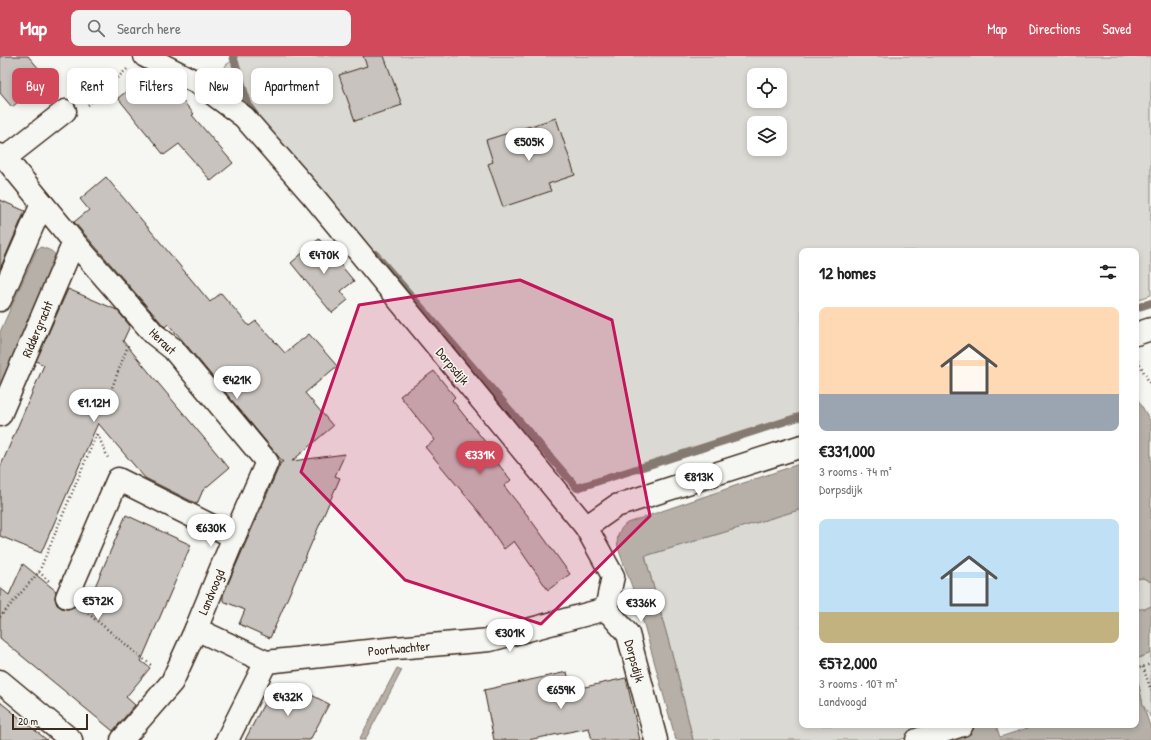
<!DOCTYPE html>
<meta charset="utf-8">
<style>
body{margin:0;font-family:"Patrick Hand",sans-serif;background:#f2f2f2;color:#222;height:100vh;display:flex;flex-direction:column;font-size:15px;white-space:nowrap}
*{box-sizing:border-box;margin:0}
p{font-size:13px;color:#767676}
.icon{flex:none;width:22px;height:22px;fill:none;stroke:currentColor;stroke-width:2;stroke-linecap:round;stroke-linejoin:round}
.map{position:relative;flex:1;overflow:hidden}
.sheet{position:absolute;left:799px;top:192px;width:340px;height:480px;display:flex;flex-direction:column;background:#fff;border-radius:8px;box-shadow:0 2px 6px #0003}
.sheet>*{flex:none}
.hud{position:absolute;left:12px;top:12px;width:380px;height:36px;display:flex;gap:8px}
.fabs{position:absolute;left:747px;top:12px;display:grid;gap:8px}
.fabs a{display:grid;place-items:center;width:40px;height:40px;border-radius:8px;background:#fff;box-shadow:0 2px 6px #0003;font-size:20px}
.scale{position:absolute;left:12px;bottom:10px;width:76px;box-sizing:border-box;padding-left:4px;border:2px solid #3b2a1e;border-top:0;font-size:11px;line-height:14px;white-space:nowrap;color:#3b2a1e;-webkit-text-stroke:3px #f6f6f2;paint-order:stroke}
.price{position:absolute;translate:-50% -34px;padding:0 9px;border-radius:14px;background:#fff;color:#222;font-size:13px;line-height:26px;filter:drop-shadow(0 1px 2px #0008)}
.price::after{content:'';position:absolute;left:50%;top:24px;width:12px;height:9px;margin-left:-6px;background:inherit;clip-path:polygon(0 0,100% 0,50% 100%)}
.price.on{background:#d1495b;color:#fff}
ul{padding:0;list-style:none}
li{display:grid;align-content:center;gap:8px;height:212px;padding:0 20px}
li span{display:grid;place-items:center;height:124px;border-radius:8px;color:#555}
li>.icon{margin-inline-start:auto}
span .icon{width:72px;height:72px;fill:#fffc;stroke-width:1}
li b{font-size:17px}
h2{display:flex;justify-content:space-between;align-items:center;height:48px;padding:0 20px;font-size:17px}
.pill{padding:0 14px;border-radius:8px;background:#fff;box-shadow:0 2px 6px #0003;font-size:14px;line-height:36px}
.pill.on{background:#d1495b;color:#fff}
header{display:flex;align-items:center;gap:24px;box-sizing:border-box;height:56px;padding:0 20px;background:#d1495b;color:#fff}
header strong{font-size:19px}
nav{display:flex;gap:22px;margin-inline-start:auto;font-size:14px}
.search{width:280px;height:36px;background:#f2f2f2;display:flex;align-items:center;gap:10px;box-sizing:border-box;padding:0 14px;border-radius:8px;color:#767676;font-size:15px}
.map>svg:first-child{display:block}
.green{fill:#dad9d3;stroke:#8a8278;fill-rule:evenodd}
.water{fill:#b6b0a9;stroke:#857a71}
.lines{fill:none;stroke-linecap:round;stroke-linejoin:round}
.stream{stroke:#857a71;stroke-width:8}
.building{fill:#c8c3be;stroke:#3b2a1e}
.minor-casing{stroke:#3b2a1e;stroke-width:25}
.path{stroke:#3b2a1e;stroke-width:2.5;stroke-dasharray:1 3;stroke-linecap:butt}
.minor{stroke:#f6f6f2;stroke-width:22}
.marked{fill:#c2185b;fill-opacity:0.2;stroke:#c2185b;stroke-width:3;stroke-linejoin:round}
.labels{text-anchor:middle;stroke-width:3;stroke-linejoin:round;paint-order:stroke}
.street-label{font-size:13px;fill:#3b2a1e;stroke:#f6f6f2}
</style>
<header>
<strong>Map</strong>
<div class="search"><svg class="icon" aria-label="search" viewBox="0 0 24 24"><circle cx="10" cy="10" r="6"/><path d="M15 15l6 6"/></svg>Search here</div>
<nav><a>Map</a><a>Directions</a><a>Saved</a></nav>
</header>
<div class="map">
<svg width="1151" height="684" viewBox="0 0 1151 684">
<rect width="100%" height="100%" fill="#f6f6f2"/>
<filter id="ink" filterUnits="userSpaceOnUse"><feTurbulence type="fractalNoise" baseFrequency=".025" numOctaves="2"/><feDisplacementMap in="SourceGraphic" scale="8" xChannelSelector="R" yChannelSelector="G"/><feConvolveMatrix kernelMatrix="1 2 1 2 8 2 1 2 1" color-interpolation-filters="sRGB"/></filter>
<g filter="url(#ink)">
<g class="green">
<path d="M233 0H1151V239L1136 244V195H802V357L577 432 249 51 232 38 217 29 226 9 235 3ZM754 19H780V45H754ZM754 67H780V93H754Z"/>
<path d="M802 453V669H944L899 684H693L677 616 645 500Z"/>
<path d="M1143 522 1151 526V550C1146 553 1142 554 1136 553V523Z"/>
<path d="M1151 597V662L1143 649 1136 616V603Z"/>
</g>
<g class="water">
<path d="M41 191C49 194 56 195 56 204L0 330V276L37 193Z"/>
<path d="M1136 340 1151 366V526L1143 522 1136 523V469L1137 468 1136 463Z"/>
<path d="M802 407V453L645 500 677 616 693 684H676L638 547 618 492C616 481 618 474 627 467Z"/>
<path d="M1151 550V597L1136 603V553H1145Z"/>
<path d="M397 612 402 614 365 684H359Z"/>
<path d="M1136 616 1143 649 1151 673V683L1150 684H952L947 669H996L1000 681 1037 669H1136Z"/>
</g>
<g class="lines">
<g class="stream">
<path d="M233 0 249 51 255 59"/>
<path d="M375 198 577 432 802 360"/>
<path d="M1136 252 1151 247"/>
</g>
</g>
<g class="building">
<path d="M0 0H28L47 22 12 51 0 37Z"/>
<path d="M363 0H384L402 49 355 65 339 19 367 10Z"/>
<path d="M146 20 166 46 176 37 194 58 192 59 233 107 211 125 179 88 164 99 118 42Z"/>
<path d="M556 62 575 119 548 128 551 135 503 151 488 108 493 106 486 84Z"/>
<path d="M106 121 210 246 221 237 249 270 256 265 285 297 309 278 337 310 305 337 333 370 292 405 345 398 335 420 340 422 270 582 239 568 245 554 223 545V539L281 406H283L183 285 168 268 165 271 163 269 74 166 89 154 80 143Z"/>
<path d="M0 144 25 155 0 213Z"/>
<path d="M319 183 354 225 341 235 348 244 332 257 291 207Z"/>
<path d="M68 233 117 254 130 270 123 285 229 412 203 434 197 448 145 422 98 367 41 497 0 480V412L44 309 36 305Z"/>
<path d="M434 315 455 341 452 344 490 392 487 394 511 424 504 430 528 460 570 518 548 534 514 485 504 493 480 457 425 391 435 384 400 340Z"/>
<path d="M126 459 191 489 141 605 150 612 126 641 135 649 113 675 0 582V532L9 539 23 508 56 535 55 542 57 549 62 552 68 553 75 550 84 556Z"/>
<path d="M567 616 571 634 626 622 640 684H592L589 672 528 684H494L484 634Z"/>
<path d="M272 632 292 643 298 632 329 648 310 684H245Z"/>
<path d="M0 646 47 684H0Z"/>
</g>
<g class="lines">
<g class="minor-casing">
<g id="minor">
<path d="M145 0 198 27 244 61 313 140 586 471 613 520 606 553 628 578 656 684"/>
<path d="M0 99 5 102 74 186 154 278 173 293 267 406 234 481"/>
<path d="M5 102 65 55"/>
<path d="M0 244 42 148"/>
<path d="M1136 278 1151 273"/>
<path d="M0 359 74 186"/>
<path d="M586 471 616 450 802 390"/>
<path d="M67 541 118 423 234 481 196 573 172 626 122 684"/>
<path d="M196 573 266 606 396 592 490 584 606 553"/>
<path d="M0 625 71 684"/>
<path d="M227 684 266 606"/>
<path d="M917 684 962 669"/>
</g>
</g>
<g class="path">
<path d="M88 49 127 13"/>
<path d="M1136 301 1151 330"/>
<path d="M105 350 129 287"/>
<path d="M39 516 49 525"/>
<path d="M85 555 152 610"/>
<path d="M0 561 39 516 97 377 108 402"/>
<path d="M1143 611 1151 634"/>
<path d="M1136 613 1151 608"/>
</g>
<use href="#minor" class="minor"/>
</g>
</g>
<path class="marked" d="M520 224 612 264 650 460 541 568 405 524 301 416 359 249Z"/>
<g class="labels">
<g class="street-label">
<text transform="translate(37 273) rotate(-67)" y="5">Riddergracht</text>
<text transform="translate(163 285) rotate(44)" y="5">Heraut</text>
<text transform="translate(453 310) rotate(50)" y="5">Dorpsdijk</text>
<text transform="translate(211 536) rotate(-67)" y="5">Landvoogd</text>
<text transform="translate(399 592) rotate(-5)" y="5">Poortwachter</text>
<text transform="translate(635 605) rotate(75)" y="5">Dorpsdijk</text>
</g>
</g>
</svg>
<div class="fabs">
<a><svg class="icon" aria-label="locate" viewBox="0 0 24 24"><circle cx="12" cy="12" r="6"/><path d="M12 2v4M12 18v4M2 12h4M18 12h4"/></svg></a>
<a><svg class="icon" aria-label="layers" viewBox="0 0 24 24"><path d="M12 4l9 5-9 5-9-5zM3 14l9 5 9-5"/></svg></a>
</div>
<div class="scale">20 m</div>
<b class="price" style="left:529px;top:106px">€505K</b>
<b class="price" style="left:324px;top:219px">€470K</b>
<b class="price" style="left:237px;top:344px">€421K</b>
<b class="price" style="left:94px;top:367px">€1.12M</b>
<b class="price on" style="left:480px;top:419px">€331K</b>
<b class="price" style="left:699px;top:441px">€813K</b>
<b class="price" style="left:211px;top:492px">€630K</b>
<b class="price" style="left:98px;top:565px">€572K</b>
<b class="price" style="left:641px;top:567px">€336K</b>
<b class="price" style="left:510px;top:597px">€301K</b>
<b class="price" style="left:561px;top:654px">€659K</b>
<b class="price" style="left:288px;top:661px">€432K</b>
<div class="hud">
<a class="pill on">Buy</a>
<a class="pill">Rent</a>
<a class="pill">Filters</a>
<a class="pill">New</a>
<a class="pill">Apartment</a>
</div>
<section class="sheet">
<h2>12 homes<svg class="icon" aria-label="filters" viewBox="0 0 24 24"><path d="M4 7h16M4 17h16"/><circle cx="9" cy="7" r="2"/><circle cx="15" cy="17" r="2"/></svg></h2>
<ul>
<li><span style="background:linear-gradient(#ffd9b3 70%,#9aa5b1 0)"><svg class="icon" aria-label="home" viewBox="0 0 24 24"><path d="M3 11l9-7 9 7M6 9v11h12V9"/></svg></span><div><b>€331,000</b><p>3 rooms · 74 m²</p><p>Dorpsdijk</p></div></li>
<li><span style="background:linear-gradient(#bfe0f5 75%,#c2b280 0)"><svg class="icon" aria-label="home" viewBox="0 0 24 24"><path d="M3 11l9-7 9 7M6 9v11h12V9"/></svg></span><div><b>€572,000</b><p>3 rooms · 107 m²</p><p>Landvoogd</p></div></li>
</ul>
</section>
</div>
